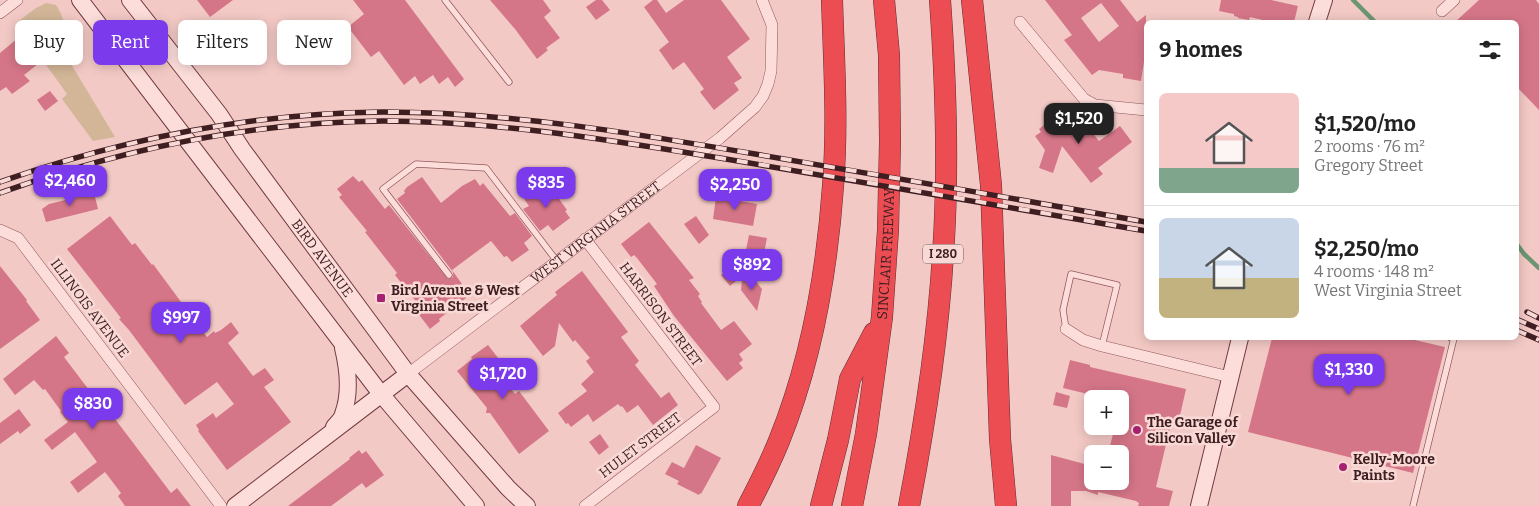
<!DOCTYPE html>
<meta charset="utf-8">
<style>
body{margin:0;font-family:Bitter,serif;background:#f6f6f6;color:#222;height:100vh;display:flex;flex-direction:column;font-size:19px;white-space:nowrap}
*{box-sizing:border-box;margin:0}
p{font-size:16px;color:#767676}
.icon{flex:none;width:28px;height:28px;fill:none;stroke:currentColor;stroke-width:2;stroke-linecap:round;stroke-linejoin:round}
.map{position:relative;flex:1;overflow:hidden}
.drawer{position:absolute;left:1144px;top:20px;width:375px;height:320px;display:flex;flex-direction:column;background:#fff;border-radius:8px;box-shadow:0 2px 12px #0003}
.drawer>*{flex:none}
.top-card{position:absolute;left:15px;top:20px;width:475px;height:45px;display:flex;gap:10px}
.controls{position:absolute;left:1084px;top:390px;display:grid;gap:10px}
.controls a{display:grid;place-items:center;width:45px;height:45px;border-radius:8px;background:#fff;box-shadow:0 2px 12px #0003;font-size:25px}
.price{position:absolute;translate:-50% -42px;padding:0 11px;border-radius:10px;background:#7c3aed;color:#fff;font-size:16px;line-height:32px;filter:drop-shadow(0 1px 2px #0008)}
.price::after{content:'';position:absolute;left:50%;top:30px;width:15px;height:11px;margin-left:-8px;background:inherit;clip-path:polygon(0 0,100% 0,50% 100%)}
.price.selected{background:#222;color:#fff}
ul{padding:0;list-style:none}
li{display:flex;align-items:center;gap:15px;height:125px;padding:0 15px}
li+li{border-top:1px solid #e0e0e0}
li span{display:grid;place-items:center;flex:none;width:140px;height:100px;border-radius:8px;color:#555}
li>.icon{margin-inline-start:auto}
span .icon{width:60px;height:60px;fill:#fffc;stroke-width:1}
li b{font-size:21px}
h2{display:flex;justify-content:space-between;align-items:center;height:60px;padding:0 15px;font-size:21px}
.pill{padding:0 18px;border-radius:8px;background:#fff;box-shadow:0 2px 12px #0003;font-size:18px;line-height:45px}
.pill.selected{background:#7c3aed;color:#fff}
.map>svg:first-child{display:block}
.green{fill:#d3b697}
.lines{fill:none;stroke-linecap:round;stroke-linejoin:round}
.stream{stroke:#6c9672;stroke-width:4.5}
.building{fill:#d57688;fill-rule:evenodd}
.lane-casing{stroke:#91585c;stroke-width:7}
.street-casing{stroke:#91585c;stroke-width:12}
.secondary-casing{stroke:#733b41;stroke-width:18}
.highway-casing{stroke:#5e2d33;stroke-width:22}
.lane{stroke:#fcddda;stroke-width:5.5}
.street{stroke:#fcddda;stroke-width:11}
.secondary{stroke:#fcddda;stroke-width:16}
.highway{stroke:#eb4d53;stroke-width:21}
.rail-casing{stroke:#3f1e22;stroke-width:5.5}
.rail{stroke:#f9d9d5;stroke-width:4;stroke-dasharray:11;stroke-linecap:butt}
.poi-dot{fill:#a72172;stroke:#f9d9d5;stroke-width:2}
.labels{text-anchor:middle;stroke-width:5;stroke-linejoin:round;paint-order:stroke}
.shield{fill:#f9d9d5;stroke:#775658;stroke-width:1}
.shield-label{font-size:12px;font-weight:bold;fill:#3f1e22}
.street-label{font-size:14px;fill:#3f1e22;stroke:#f9d9d5}
.poi-label{font-size:14px;font-weight:bold;fill:#3f1e22;stroke:#f9d9d5;text-anchor:start}
</style>
<div class="map">
<svg width="1539" height="506" viewBox="0 0 1539 506">
<rect width="100%" height="100%" fill="#f3c9c5"/>
<path class="green" d="M46 3 56 5C64 17 69 35 62 49L115 137 93 141 62 99 67 94 16 23 36 8Z"/>
<g class="lines">
<g class="stream">
<path d="M1353 0 1375 22"/>
<path d="M1516 243 1524 254 1539 268"/>
</g>
</g>
<g class="building">
<path d="M197 0H233L210 17Z"/>
<path d="M353 0H405L464 79 455 87 448 77 439 84 433 75 420 84 415 76 404 85 379 51 371 57 348 27 364 14Z"/>
<path d="M490 0H543L551 11 544 17 560 38 546 48 548 50 537 59 515 29Z"/>
<path d="M596 0H602L610 10 596 20 586 7Z"/>
<path d="M653 0H657L666 13 684 0H721L750 39 727 57 742 78 734 83 739 90 714 110 700 92 704 89 684 62 673 70 659 50 669 42 644 7Z"/>
<path d="M1045 0H1120L1137 22 1146 15V49L1141 81 1123 78V74L1099 70 1092 75 1064 40 1072 35ZM1101 3 1119 26 1099 42 1081 18Z"/>
<path d="M1221 0H1271L1298 6 1294 22H1271L1250 17 1249 20 1238 18V17L1234 16V14L1219 11Z"/>
<path d="M1479 0H1536L1539 4V110L1516 86V22H1455Z"/>
<path d="M18 38 38 64 24 75 30 81 12 94 6 87 0 91V53Z"/>
<path d="M50 91 58 101 45 111 37 100Z"/>
<path d="M1066 108 1082 128 1086 125 1099 141 1120 126 1132 142 1098 168 1103 174 1091 183 1062 146 1053 173 1039 168 1045 150 1035 136 1041 132 1039 129Z"/>
<path d="M353 176 359 182 362 180 385 209 389 205 448 279 453 277V272L397 199 405 193 404 191 407 187 422 177 441 203 462 186 475 179 480 186 483 183 510 216 515 213 532 236 524 243 529 250 512 262 507 256 504 257 491 241 452 270 462 284 458 288 466 298 439 319 440 321 430 329 413 307 418 304 395 275 397 273 365 232 367 231 339 197 342 195 337 189Z"/>
<path d="M545 183 550 190 552 189 567 210 565 211 570 218 553 231 548 225 540 231 523 209 529 206 524 199Z"/>
<path d="M94 193 98 209 46 222 42 209 49 204Z"/>
<path d="M716 197 757 204 753 226 713 219Z"/>
<path d="M110 216 132 245 135 243 152 265 153 264 207 337 214 331 215 333 221 330 231 322 239 333 228 343 253 376 265 368 274 380 264 387 291 422 227 470 198 431 199 430 196 425 213 413 216 418 234 404 217 382 185 405 129 330 119 319 121 318 67 249Z"/>
<path d="M696 216 709 235 699 244 684 224Z"/>
<path d="M649 222 694 278 689 280 700 294 698 296 702 302 701 303 721 330 734 321 752 344 739 354 743 360 739 363 743 368 727 381 674 316 654 286 657 284 637 258 634 255 631 257 621 244Z"/>
<path d="M749 235 767 238 764 253 746 250Z"/>
<path d="M0 266 27 300 26 301 40 320 0 349Z"/>
<path d="M730 268H735L741 277 730 286 721 275Z"/>
<path d="M582 271 628 332 621 337 639 361 635 365 661 398 669 392 678 405 653 425 638 405 627 413 622 406 621 407 618 404 593 422 588 414 571 427 568 423 566 424 558 413 587 391 581 384 594 372 586 361 590 358 575 340 573 342 559 323 555 346 543 356 520 326 557 295 555 292Z"/>
<path d="M750 274 762 289 757 311 741 290 742 280Z"/>
<path d="M56 336 69 353 64 357 89 390 92 388 99 394 103 403 171 493 177 488 191 506H125L118 496 121 493 105 472 78 493 70 482 97 462 75 432 52 450 44 440 68 422 60 412 61 411 45 389 43 390 34 380 15 395 3 379Z"/>
<path d="M1272 338H1406L1445 347 1413 473 1248 432Z"/>
<path d="M488 345 502 363 495 368 515 394 519 391 549 431 519 454 490 413H486L487 408 457 371 472 359 471 357Z"/>
<path d="M1070 360 1090 365V367L1186 389 1179 420 1172 419 1156 487 1173 491 1169 506H1138L1139 503 1136 501 1098 492V495L1086 491H1071V506H1051V455L1092 466V481H1120V454H1108L1115 426H1120V399H1096V396L1063 388Z"/>
<path d="M1056 392 1070 396 1067 408 1053 405Z"/>
<path d="M19 409 31 425 20 434 18 431 0 444V423Z"/>
<path d="M600 434 609 447 599 455 589 442Z"/>
<path d="M696 445 721 458 701 494 700 493 699 495 677 484 679 481 665 474 672 462 684 468Z"/>
<path d="M359 450 362 454 366 451 384 475 366 488 362 483 331 506H288L350 459 349 458Z"/>
</g>
<g class="lines">
<g class="lane-casing">
<g id="lane">
<path d="M445 0 509 82"/>
<path d="M449 275 383 189 416 164 486 168 556 260"/>
<path d="M1066 329 1063 310 1071 274 1117 285 1102 346"/>
<path d="M1413 506 1454 338H1451"/>
</g>
</g>
<g class="street-casing">
<g id="street">
<path d="M1442 11 1454 0"/>
<path d="M0 13 17 0"/>
<path d="M1020 22 1084 99 1095 105 1146 110"/>
<path d="M0 230 18 238 221 506"/>
<path d="M1066 329 1083 340 1102 346 1230 377"/>
<path id="s1" d="M408 374 720 138 755 107 763 96 768 84 771 71 772 25 762 0"/>
<path d="M585 506 714 407 585 239"/>
</g>
</g>
<g class="secondary-casing">
<g id="secondary">
<path d="M80 0 381 394 476 506"/>
<path id="s2" d="M130 0 219 114 242 149 408 374 508 488 527 506"/>
<path d="M1317 22 1324 0"/>
<path d="M334 427C337 423 342 419 343 414 351 393 348 369 343 348"/>
<path d="M235 506 408 374"/>
<path d="M1199 506 1240 338"/>
</g>
</g>
<g class="highway-casing">
<g id="highway">
<path d="M972 0 991 185 1000 439 1006 506"/>
<path d="M748 506C759 485 770 463 779 441 811 362 827 271 833 186 838 124 834 62 832 0"/>
<path d="M821 506 838 440 850 379 874 333"/>
<path id="s3" d="M852 506 866 434 882 317 888 230 890 142 889 55 884 0"/>
<path d="M909 506C925 423 938 339 943 254 949 170 946 84 940 0"/>
</g>
</g>
<use href="#lane" class="lane"/>
<use href="#street" class="street"/>
<use href="#secondary" class="secondary"/>
<use href="#highway" class="highway"/>
<g class="rail-casing">
<g id="rail">
<path d="M0 182C123 139 253 113 383 112 508 112 632 133 755 154 885 176 1016 199 1146 222"/>
<path d="M0 193C122 149 253 122 383 121 497 121 608 140 720 158 862 181 1004 206 1146 231"/>
<path d="M1527 312 1539 318"/>
<path d="M1516 319 1539 329"/>
<path d="M1516 330 1539 340"/>
</g>
</g>
<use href="#rail" class="rail"/>
</g>
<g class="poi-dot">
<rect x="376" y="293" width="10" height="10" rx="2.5"/>
<circle cx="1137" cy="430" r="5"/>
<circle cx="1343" cy="467" r="5"/>
</g>
<g class="labels">
<rect class="shield" x="923" y="244.5" width="40" height="19" rx="4"/>
<g class="shield-label">
<text x="943" y="258">I 280</text>
</g>
<g class="street-label">
<text dy="5" stroke="none"><textPath href="#s1" startOffset="235">WEST VIRGINIA STREET</textPath></text>
<text dy="5" stroke="none"><textPath href="#s3" startOffset="255">SINCLAIR FREEWAY</textPath></text>
<text dy="5" stroke="none"><textPath href="#s2" startOffset="322">BIRD AVENUE</textPath></text>
<text transform="translate(90 308) rotate(53)" y="5">ILLINOIS AVENUE</text>
<text transform="translate(661 314) rotate(53)" y="5">HARRISON STREET</text>
<text transform="translate(640 445) rotate(-37)" y="5">HULET STREET</text>
</g>
<g class="poi-label">
<text x="391" y="295">Bird Avenue &amp; West<tspan x="391" dy="16">Virginia Street</tspan></text>
<text x="1147" y="427">The Garage of<tspan x="1147" dy="16">Silicon Valley</tspan></text>
<text x="1353" y="464">Kelly-Moore<tspan x="1353" dy="16">Paints</tspan></text>
</g>
</g>
</svg>
<div class="controls">
<a>+</a>
<a>−</a>
</div>
<b class="price selected" style="left:1079px;top:145px">$1,520</b>
<b class="price" style="left:70px;top:207px">$2,460</b>
<b class="price" style="left:546px;top:209px">$835</b>
<b class="price" style="left:735px;top:211px">$2,250</b>
<b class="price" style="left:752px;top:291px">$892</b>
<b class="price" style="left:181px;top:344px">$997</b>
<b class="price" style="left:1349px;top:396px">$1,330</b>
<b class="price" style="left:503px;top:400px">$1,720</b>
<b class="price" style="left:93px;top:430px">$830</b>
<div class="top-card">
<a class="pill">Buy</a>
<a class="pill selected">Rent</a>
<a class="pill">Filters</a>
<a class="pill">New</a>
</div>
<section class="drawer">
<h2>9 homes<svg class="icon" aria-label="filters" viewBox="0 0 24 24"><path d="M4 7h16M4 17h16"/><circle cx="9" cy="7" r="2"/><circle cx="15" cy="17" r="2"/></svg></h2>
<ul>
<li><span style="background:linear-gradient(#f6c9c9 75%,#7fa58c 0)"><svg class="icon" aria-label="home" viewBox="0 0 24 24"><path d="M3 11l9-7 9 7M6 9v11h12V9"/></svg></span><div><b>$1,520/mo</b><p>2 rooms · 76 m²</p><p>Gregory Street</p></div></li>
<li><span style="background:linear-gradient(#c9d6e8 60%,#c2b280 0)"><svg class="icon" aria-label="home" viewBox="0 0 24 24"><path d="M3 11l9-7 9 7M6 9v11h12V9"/></svg></span><div><b>$2,250/mo</b><p>4 rooms · 148 m²</p><p>West Virginia Street</p></div></li>
</ul>
</section>
</div>
